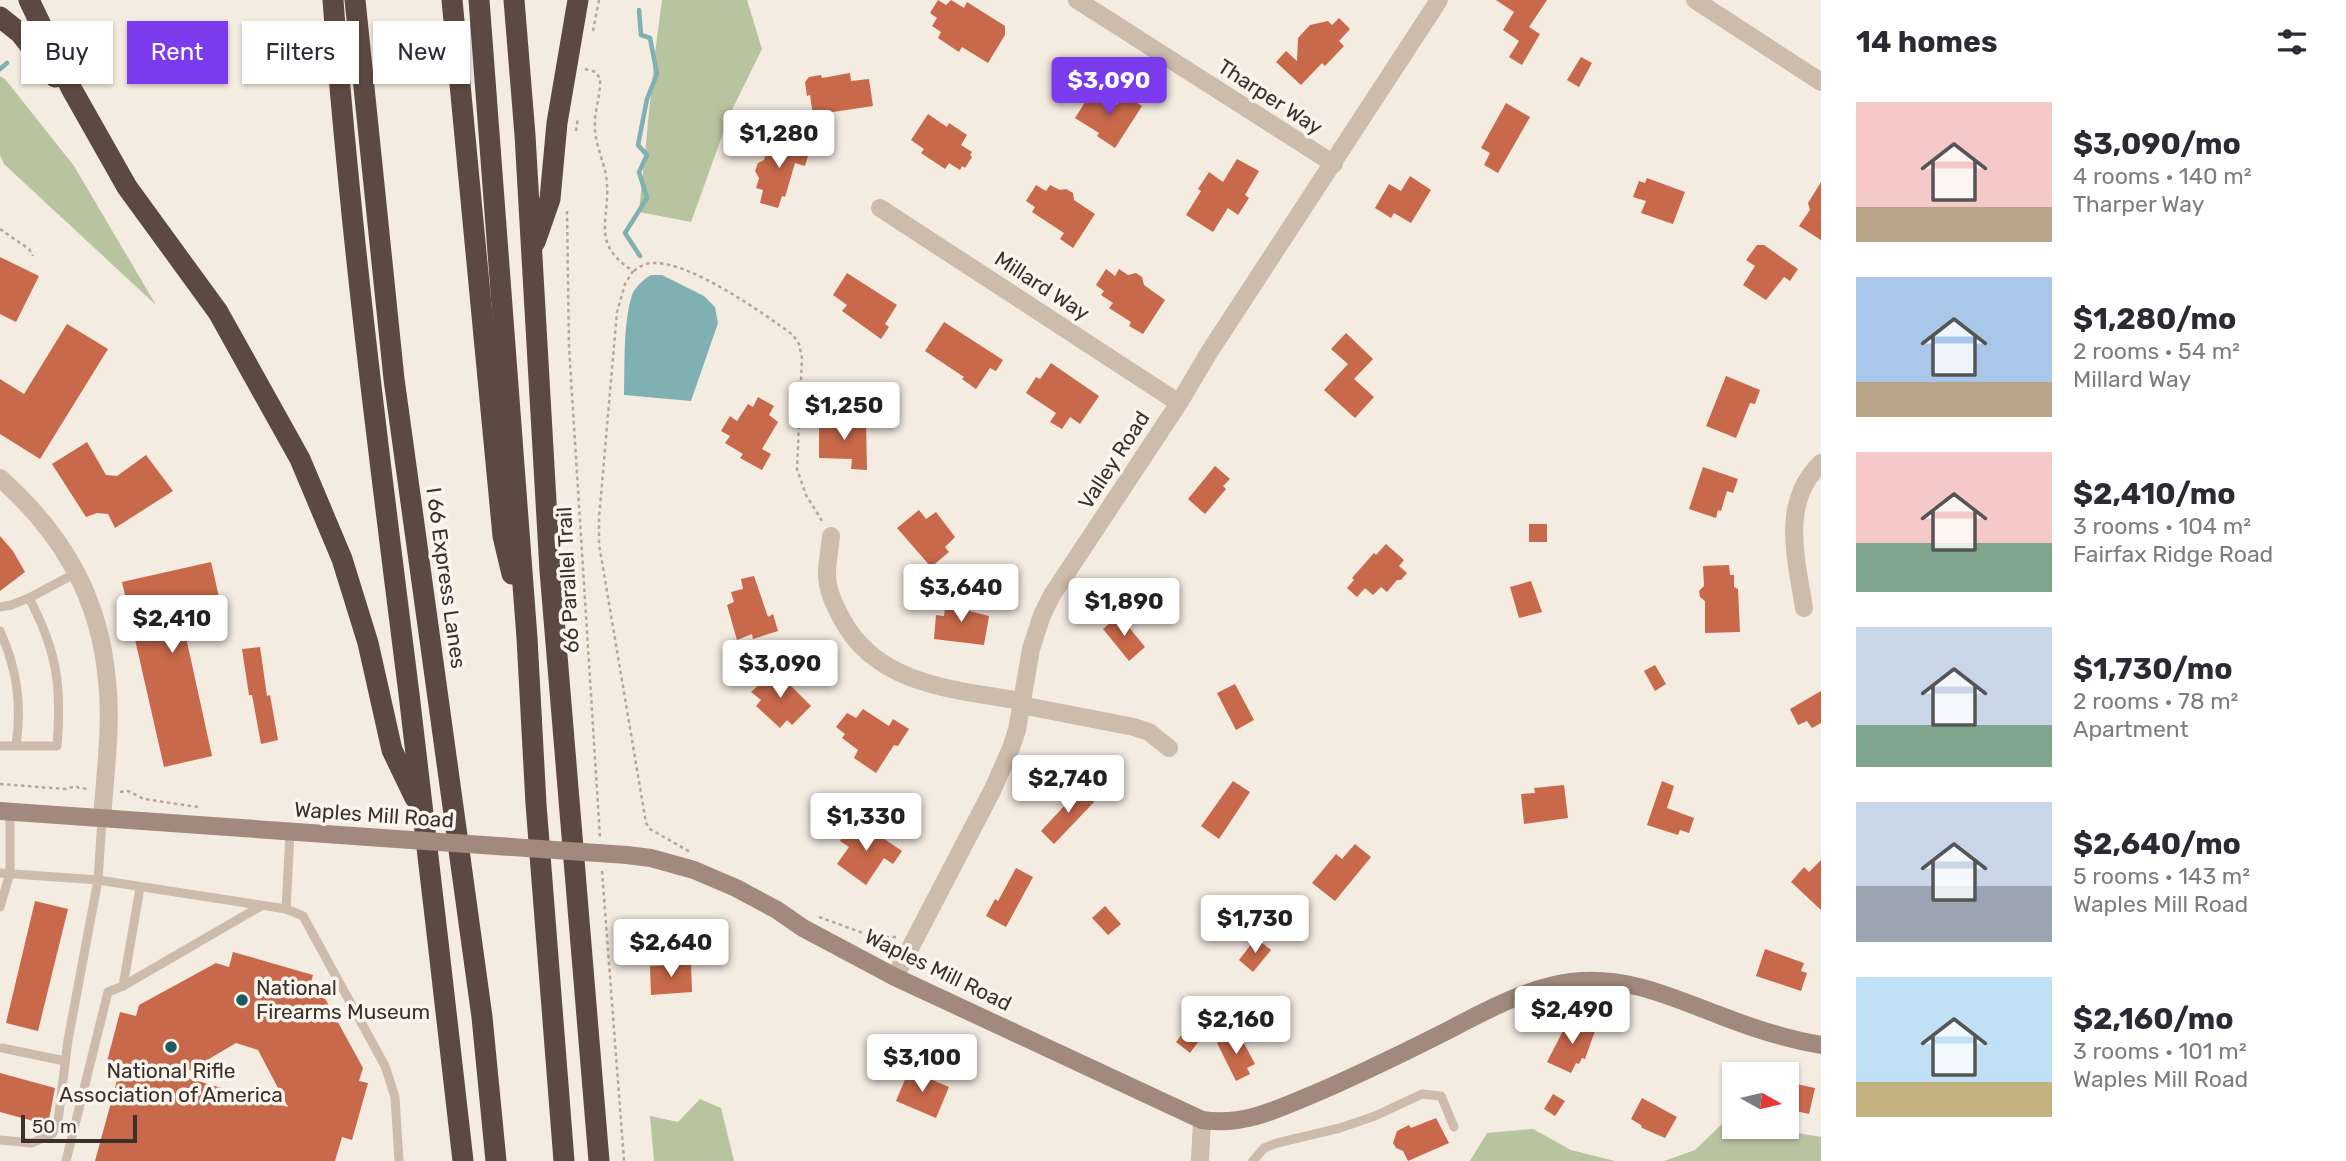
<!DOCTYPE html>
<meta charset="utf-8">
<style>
body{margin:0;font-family:Rubik,sans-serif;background:#f7f7f7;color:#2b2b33;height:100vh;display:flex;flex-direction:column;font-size:26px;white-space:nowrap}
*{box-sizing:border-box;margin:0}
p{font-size:23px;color:#7c7c81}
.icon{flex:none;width:38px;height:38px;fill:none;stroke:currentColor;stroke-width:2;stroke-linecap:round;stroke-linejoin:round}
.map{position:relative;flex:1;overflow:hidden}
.sheet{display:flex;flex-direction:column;background:#fff;width:525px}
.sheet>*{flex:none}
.guide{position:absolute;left:21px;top:21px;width:665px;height:63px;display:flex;gap:14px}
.needle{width:46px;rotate:98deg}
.tools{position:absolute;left:1722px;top:1062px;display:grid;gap:14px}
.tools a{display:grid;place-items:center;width:77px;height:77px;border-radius:0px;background:#fff;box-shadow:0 2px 5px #0004;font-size:35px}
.scale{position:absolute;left:21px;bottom:18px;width:116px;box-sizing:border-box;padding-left:7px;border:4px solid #3b302b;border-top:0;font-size:19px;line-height:24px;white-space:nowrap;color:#3b302b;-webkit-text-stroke:5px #fbf5ee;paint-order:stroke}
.price{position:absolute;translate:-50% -60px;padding:0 16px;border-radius:7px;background:#fff;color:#222;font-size:23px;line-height:46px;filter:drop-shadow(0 2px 4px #0008)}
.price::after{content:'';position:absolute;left:50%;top:42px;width:21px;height:16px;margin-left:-10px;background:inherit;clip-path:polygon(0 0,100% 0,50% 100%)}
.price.current{background:#7c3aed;color:#fff}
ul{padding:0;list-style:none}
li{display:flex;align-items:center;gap:21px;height:175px;padding:0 35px}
li span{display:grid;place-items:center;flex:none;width:196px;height:140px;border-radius:0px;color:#555}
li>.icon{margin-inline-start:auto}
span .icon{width:84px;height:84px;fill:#fffc;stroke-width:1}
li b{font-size:30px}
h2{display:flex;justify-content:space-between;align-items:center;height:84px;padding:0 35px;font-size:30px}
.pill{padding:0 24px;border-radius:0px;background:#fff;box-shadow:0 2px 5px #0004;font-size:24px;line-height:63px}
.pill.current{background:#7c3aed;color:#fff}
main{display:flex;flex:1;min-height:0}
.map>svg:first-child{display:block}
.green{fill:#b8c4a0}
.water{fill:#7fb0b2}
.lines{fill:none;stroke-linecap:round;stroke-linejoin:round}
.stream{stroke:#7fb0b2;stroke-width:4.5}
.building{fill:#c8694b;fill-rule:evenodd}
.path{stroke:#b9a596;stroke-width:2.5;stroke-dasharray:3.5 3.5;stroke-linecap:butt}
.lane{stroke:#cdbbac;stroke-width:9}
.street{stroke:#cdbbac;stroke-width:18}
.secondary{stroke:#a18a7d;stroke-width:18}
.highway{stroke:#5c4a42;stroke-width:21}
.secondary-bridge{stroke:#a18a7d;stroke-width:18}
.poi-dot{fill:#1f5a5e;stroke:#fbf5ee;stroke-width:2.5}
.labels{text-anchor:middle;stroke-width:7;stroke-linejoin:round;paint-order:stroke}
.street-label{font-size:21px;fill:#3b302b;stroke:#fbf5ee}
.poi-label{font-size:21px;fill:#3b302b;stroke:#fbf5ee;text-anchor:start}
</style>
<main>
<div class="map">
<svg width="1821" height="1161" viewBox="0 0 1821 1161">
<rect width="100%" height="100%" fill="#f4ebe1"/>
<g class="green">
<path d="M662 0H747L762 49 730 114 691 222 639 212 655 53Z"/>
<path d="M0 76 5 79 74 166 156 305 4 164 0 155Z"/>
<path d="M700 1099 721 1108 734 1161H654L650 1116 678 1122Z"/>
<path d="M1724 1122 1734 1123V1127H1762L1821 1137V1161H1664L1695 1150Z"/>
<path d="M1533 1129 1571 1150 1615 1161H1470L1487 1133Z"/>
</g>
<path class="water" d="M651 275H662L704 296 715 307 718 323 691 401 624 395C625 364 623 323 632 295 635 287 644 279 651 275Z"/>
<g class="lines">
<g class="stream">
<path d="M639 10 641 35 650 38 657 74 647 99 638 145 647 155 639 172 647 198 625 233 640 256"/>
<path d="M0 69 7 63"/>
</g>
</g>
<g class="building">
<path d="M938 0 946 5 951 0 964 8 967 2 1005 26V35L988 63 962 47 959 52 938 38 941 32 932 26 937 18 930 13Z"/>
<path d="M1496 0H1547L1529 27 1540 34 1522 65 1509 57 1519 41 1503 30 1514 12Z"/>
<path d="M1339 18 1350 29 1339 41 1344 46 1325 66 1322 63 1301 85 1276 62 1286 51 1297 61 1298 38 1310 25 1328 21 1332 25Z"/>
<path d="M1581 57 1592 63 1579 87 1567 80Z"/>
<path d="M850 73 851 81 869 79 873 106 813 115 810 95 807 96 805 82 809 77 821 75 822 78Z"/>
<path d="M1093 90 1117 105 1123 94 1142 106 1115 148 1097 136 1099 133 1075 118Z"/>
<path d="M1506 103 1530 117 1498 173 1484 165 1490 153 1481 148Z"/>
<path d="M928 114 947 127 949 123 967 135 961 145 972 152 970 155 972 157 965 168 962 166 960 170 949 163 945 169 921 153 924 149 911 140Z"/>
<path d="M771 137 810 149 805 166 795 163 785 197 782 196 778 208 760 203 763 190 756 188 759 178 755 171 758 163 764 160Z"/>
<path d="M1237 159 1259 171 1245 195 1249 198 1238 215 1228 208 1213 232 1186 215 1201 191 1198 189 1209 172 1223 182Z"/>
<path d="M1410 176 1431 190 1411 223 1394 213 1391 218 1375 208 1389 184 1401 191Z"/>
<path d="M1647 178 1685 192 1673 224 1641 213 1646 201 1633 197 1639 181 1645 183Z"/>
<path d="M1821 182V240L1799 226 1810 210 1808 203Z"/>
<path d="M1036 185 1046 191 1050 185 1060 190 1066 189 1073 193 1074 200 1095 214 1073 248 1060 239 1064 233 1032 212 1035 207 1026 201Z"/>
<path d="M1757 245H1764L1798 269 1790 281 1784 277 1766 300 1743 285 1755 266 1746 260Z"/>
<path d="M0 257 39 276 16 322 0 314Z"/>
<path d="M1106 269 1115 276 1119 269 1128 275 1136 273 1142 277 1144 285 1165 300 1143 334 1129 326 1131 322 1109 308 1113 303 1101 295 1104 291 1096 285Z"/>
<path d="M847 273 897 305 885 324 889 327 881 339 842 311 847 305 833 295Z"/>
<path d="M944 322 1003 360 996 371 990 368 976 389 962 379 964 377 925 351Z"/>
<path d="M67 324 108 349 40 459 0 434V379L24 394Z"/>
<path d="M1346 333 1373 359 1354 379 1374 397 1355 418 1324 390 1348 364 1331 349Z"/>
<path d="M1051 363 1099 396 1080 424 1070 417 1062 429 1050 422 1056 413 1026 393 1036 377 1040 379Z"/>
<path d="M1726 376 1760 390 1755 404 1750 403 1736 438 1706 426Z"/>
<path d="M758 397 774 406 769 415 778 422 762 449 771 454 762 470 740 458 743 454 725 443 730 436 721 431 730 416 737 421 748 404 753 407Z"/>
<path d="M819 421 866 422 867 470 851 469 852 459 819 458Z"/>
<path d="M87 442 106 475 117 476 146 455 173 491 115 528 108 514 97 513 86 517 52 464Z"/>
<path d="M1215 466 1230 479 1223 486 1226 489 1205 514 1188 499Z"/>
<path d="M1703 467 1738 479 1733 493 1727 491 1721 511 1718 510 1716 518 1689 509Z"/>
<path d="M919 510 926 519 936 512 955 537 945 547 949 552 931 567 897 528Z"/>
<rect x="1529" y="524" width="18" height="18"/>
<path d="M0 536 13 551 25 572 0 591Z"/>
<path d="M1386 544 1404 560 1399 566 1407 573 1401 580H1397L1387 592 1381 587 1373 595 1365 588 1357 597 1347 588 1354 580 1352 578 1374 553 1376 555Z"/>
<path d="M211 562 222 610 182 619 212 756 164 767 122 582Z"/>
<path d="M1729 565 1730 575H1734V587L1738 589 1740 632 1705 633V601L1700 597 1699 591 1704 586 1703 566Z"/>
<path d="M754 576 768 617 773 614 778 631 753 639 752 634 737 640 727 605 734 602 731 592 743 589 741 579Z"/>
<path d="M986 581 995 593 983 602 974 590Z"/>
<path d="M1531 581 1542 612 1519 618 1510 587Z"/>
<path d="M946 600 977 606 969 611 989 616 984 645 934 639 936 615 944 616Z"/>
<path d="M1119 615 1145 647 1129 661 1103 629Z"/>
<path d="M260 647 267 696 270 695 278 740 261 744 252 695H249L242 649Z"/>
<path d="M1655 665 1666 684 1655 691 1644 671Z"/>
<path d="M775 670 811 706 792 725 787 720 780 728 756 706 761 700 751 692Z"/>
<path d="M1235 684 1254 720 1236 730 1217 693Z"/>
<path d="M1821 691V723L1812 728 1807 721 1798 725 1790 709Z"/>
<path d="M863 709 889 726 893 719 909 729 898 746 894 745 876 773 854 758 858 750 842 738 845 734 836 727 847 713 856 718Z"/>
<path d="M1233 781 1250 792 1219 839 1201 826Z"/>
<path d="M1662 781 1674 786 1667 808 1694 818 1689 833 1680 830 1678 835 1647 825Z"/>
<path d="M1564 785 1568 818 1524 824 1521 794 1535 793 1534 788Z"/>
<path d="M1077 786 1094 802 1054 844 1041 831 1067 803 1064 800Z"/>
<path d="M864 825 902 851 893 864 884 858 866 885 837 864 849 847 840 841 849 828 858 834Z"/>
<path d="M1355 844 1371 857 1335 901 1312 883 1336 854 1342 859Z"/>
<path d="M1821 860V910L1791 882 1804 867 1809 872Z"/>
<path d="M1016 868 1033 877 1006 927 986 916 995 899 998 901Z"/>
<path d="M35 901 68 909 38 1031 6 1023Z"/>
<path d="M1105 906 1121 924 1108 935 1092 918Z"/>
<path d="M1256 938 1271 950 1253 972 1239 960Z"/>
<path d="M1765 949 1804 963 1801 971 1807 973 1801 991 1756 976Z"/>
<path d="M233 952 313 975 309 990 322 993 363 1068 359 1081 368 1083 352 1140 342 1137 335 1161H95L119 1073 105 1069 120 1012 136 1016 139 1005 216 963 229 967ZM236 1043 258 1050 288 1107 180 1076Z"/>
<path d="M691 964 692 992 651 995 650 966Z"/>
<path d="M1578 1019 1596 1028 1585 1059 1582 1058 1579 1064 1576 1063 1571 1073 1547 1062 1567 1023 1575 1026Z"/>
<path d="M1187 1028 1201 1038 1190 1053 1176 1042Z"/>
<path d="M1238 1032 1255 1064 1247 1068 1250 1074 1236 1081 1217 1043Z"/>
<path d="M909 1070 949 1087 936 1118 896 1101Z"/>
<path d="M0 1073 55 1088 48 1125 0 1112Z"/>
<path d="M1787 1082 1815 1088 1809 1114 1787 1109Z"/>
<path d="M1553 1094 1565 1101 1555 1116 1544 1109Z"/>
<path d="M1642 1098 1677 1117 1665 1138 1642 1128 1641 1125 1631 1119Z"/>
<path d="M1436 1118 1449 1143 1408 1161 1403 1151 1396 1148 1393 1143 1397 1131 1409 1125 1411 1128Z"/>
</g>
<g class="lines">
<g class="path">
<path d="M593 31 599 0"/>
<path d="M585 69 596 72 600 79C601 95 594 111 595 127 595 144 603 159 606 175 613 218 587 241 633 271L625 284 617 312 599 518V544L646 823 650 829 690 852"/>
<path d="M576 131 578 117"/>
<path d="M567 211 569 347 600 837"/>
<path d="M0 229 29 249 33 256"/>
<path d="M634 271C640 266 646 263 654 263 691 262 763 313 793 335L799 344 802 358 797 469 806 495 822 521"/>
<path d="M0 784 66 789 76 786 79 788 89 789"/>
<path d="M120 792 128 791 144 799 198 807"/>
<path d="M602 871 624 1161"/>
<path d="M819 917 874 937H896"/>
</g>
<g class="lane">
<path d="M29 598 76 573"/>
<path d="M0 607 11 605 29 598C57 651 62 686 57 746H0"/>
<path d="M0 631C17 669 22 704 16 746"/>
<path d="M0 873 98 880 286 909 303 916 385 1066 395 1097 399 1161"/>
<path d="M0 907 10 873V811"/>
<path d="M286 909 290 833"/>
<path d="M123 986 261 906"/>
<path d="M2 1048 65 1061"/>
<path d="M0 1140 32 1143 52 1134 58 1121 68 1040 98 880 102 819"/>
<path d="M66 1161 108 992 123 986 140 888"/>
<path d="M1253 1161 1264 1148 1277 1143 1340 1128 1375 1116 1422 1094 1441 1096 1454 1127"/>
</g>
<g class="street">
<path d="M1077 0 1334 164"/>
<path d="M1695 0 1821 82"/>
<path d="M880 208 1179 403"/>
<path d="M0 478C62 533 100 597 107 681 112 726 105 774 102 819"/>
<path d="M831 536C830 548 827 561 827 574 827 590 834 605 842 619 877 686 957 690 1022 701"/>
<path d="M1804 608C1796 558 1780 502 1821 463"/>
<path d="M1021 705 1134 727 1149 732 1169 748"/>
<path d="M895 977 993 789 1011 748 1017 730 1031 649 1042 615 1052 595 1179 403 1208 354 1439 0"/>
<path d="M1200 1161 1202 1120"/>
</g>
<g class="secondary">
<path d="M0 811 368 837"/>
<path d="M627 855 651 858 694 870 736 888 777 910 803 928 895 977 1202 1120C1241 1126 1274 1111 1309 1096 1355 1077 1399 1055 1443 1033 1483 1012 1526 988 1571 982 1625 975 1671 997 1719 1015 1752 1028 1786 1039 1821 1045"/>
</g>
<g class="highway">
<path d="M29 0 71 88 127 187 218 312 300 459 342 559 368 643 392 750 415 798"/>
<path d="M333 0C350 232 380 463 409 694 428 850 445 1005 463 1161"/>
<path d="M355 0 394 379 482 1017 496 1161"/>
<path d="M452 0 503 536 512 574"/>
<path d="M479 0 527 638 536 804 564 1161"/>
<path d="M514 0 525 135 550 571 599 1161"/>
<path d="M0 17 20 33 55 77"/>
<path d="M535 242 550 199 557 123 578 0"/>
</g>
<path class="secondary-bridge" d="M368 837 627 855"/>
</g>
<g class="poi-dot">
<circle cx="242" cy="1000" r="7"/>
<circle cx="171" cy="1047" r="7"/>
</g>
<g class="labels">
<g class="street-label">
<text transform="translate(1270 97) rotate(33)" y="7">Tharper Way</text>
<text transform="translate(1042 286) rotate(33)" y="7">Millard Way</text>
<text transform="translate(1114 460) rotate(-57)" y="7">Valley Road</text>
<text transform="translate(446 578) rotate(82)" y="7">I 66 Express Lanes</text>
<text transform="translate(568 580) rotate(-93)" y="7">66 Parallel Trail</text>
<text transform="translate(374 815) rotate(4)" y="7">Waples Mill Road</text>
<text transform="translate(938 970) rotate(26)" y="7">Waples Mill Road</text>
</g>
<g class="poi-label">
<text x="256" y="995">National<tspan x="256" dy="24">Firearms Museum</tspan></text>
<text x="171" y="1078" text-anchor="middle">National Rifle<tspan x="171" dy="24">Association of America</tspan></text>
</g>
</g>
</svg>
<div class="tools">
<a><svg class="needle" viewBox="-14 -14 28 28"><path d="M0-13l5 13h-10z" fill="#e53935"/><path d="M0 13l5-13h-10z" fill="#7c7c81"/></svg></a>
</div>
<div class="scale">50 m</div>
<b class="price current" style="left:1109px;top:117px">$3,090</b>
<b class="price" style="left:779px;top:170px">$1,280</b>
<b class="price" style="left:844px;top:442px">$1,250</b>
<b class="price" style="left:961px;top:624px">$3,640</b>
<b class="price" style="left:1124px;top:638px">$1,890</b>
<b class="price" style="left:172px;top:655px">$2,410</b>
<b class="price" style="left:780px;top:700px">$3,090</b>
<b class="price" style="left:1068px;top:815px">$2,740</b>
<b class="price" style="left:866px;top:853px">$1,330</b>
<b class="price" style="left:1255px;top:955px">$1,730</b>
<b class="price" style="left:671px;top:979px">$2,640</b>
<b class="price" style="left:1572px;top:1046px">$2,490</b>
<b class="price" style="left:1236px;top:1056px">$2,160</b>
<b class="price" style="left:922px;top:1094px">$3,100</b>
<div class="guide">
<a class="pill">Buy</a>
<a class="pill current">Rent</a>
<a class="pill">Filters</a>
<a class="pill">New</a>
</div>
</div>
<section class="sheet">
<h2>14 homes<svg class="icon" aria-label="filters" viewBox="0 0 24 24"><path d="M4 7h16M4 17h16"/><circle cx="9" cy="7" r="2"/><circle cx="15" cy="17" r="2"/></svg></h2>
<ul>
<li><span style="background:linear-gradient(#f6c9c9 75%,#b9a48a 0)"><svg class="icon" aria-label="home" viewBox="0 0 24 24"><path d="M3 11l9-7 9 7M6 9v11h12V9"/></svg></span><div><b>$3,090/mo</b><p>4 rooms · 140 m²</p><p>Tharper Way</p></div></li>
<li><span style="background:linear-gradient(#a9c7e8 75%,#b9a48a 0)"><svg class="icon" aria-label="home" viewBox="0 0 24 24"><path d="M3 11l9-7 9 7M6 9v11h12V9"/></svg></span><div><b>$1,280/mo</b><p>2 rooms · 54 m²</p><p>Millard Way</p></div></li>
<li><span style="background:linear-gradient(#f6c9c9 65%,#7fa58c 0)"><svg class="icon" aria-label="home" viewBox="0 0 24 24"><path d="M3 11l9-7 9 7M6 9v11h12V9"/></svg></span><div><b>$2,410/mo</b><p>3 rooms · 104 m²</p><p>Fairfax Ridge Road</p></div></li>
<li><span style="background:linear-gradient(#c9d6e8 70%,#7fa58c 0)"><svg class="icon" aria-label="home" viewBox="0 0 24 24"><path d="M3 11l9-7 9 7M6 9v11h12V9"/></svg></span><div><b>$1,730/mo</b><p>2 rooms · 78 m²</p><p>Apartment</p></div></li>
<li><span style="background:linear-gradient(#c9d6e8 60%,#9aa5b1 0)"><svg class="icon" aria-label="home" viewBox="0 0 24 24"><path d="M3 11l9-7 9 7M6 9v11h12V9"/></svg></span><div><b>$2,640/mo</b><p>5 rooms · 143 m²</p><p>Waples Mill Road</p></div></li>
<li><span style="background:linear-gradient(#bfe0f5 75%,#c2b280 0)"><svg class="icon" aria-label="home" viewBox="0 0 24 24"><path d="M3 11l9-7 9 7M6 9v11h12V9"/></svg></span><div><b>$2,160/mo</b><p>3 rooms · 101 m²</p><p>Waples Mill Road</p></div></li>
</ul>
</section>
</main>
